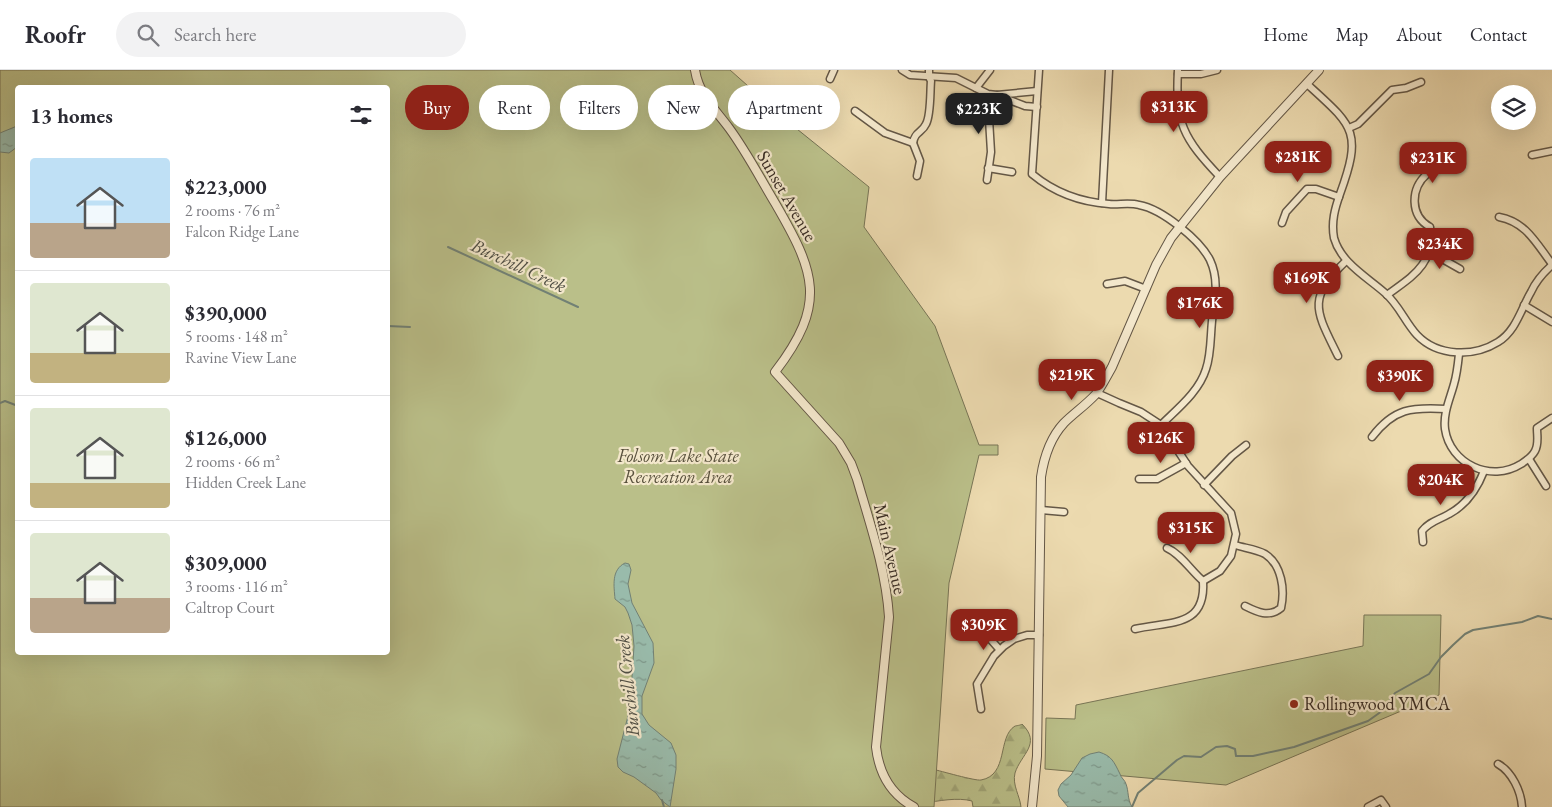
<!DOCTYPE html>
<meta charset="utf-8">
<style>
body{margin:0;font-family:"EB Garamond",serif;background:#f2f2f3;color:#2b2b33;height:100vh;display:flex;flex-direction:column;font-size:19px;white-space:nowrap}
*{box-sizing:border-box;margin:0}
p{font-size:16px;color:#7c7c81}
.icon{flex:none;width:28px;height:28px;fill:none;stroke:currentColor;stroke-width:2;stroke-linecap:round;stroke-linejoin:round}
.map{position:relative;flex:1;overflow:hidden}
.details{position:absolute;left:15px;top:15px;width:375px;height:570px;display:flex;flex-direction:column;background:#fff;border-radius:5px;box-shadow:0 5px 20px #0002}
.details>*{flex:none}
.guide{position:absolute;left:405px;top:15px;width:475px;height:45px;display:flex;gap:10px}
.controls{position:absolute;left:1491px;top:15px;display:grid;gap:10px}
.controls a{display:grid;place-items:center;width:45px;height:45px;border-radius:50%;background:#fff;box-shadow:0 5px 20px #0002;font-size:25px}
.price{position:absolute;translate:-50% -42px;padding:0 11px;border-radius:10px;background:#8f2418;color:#fff;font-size:16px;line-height:32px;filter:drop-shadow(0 1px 2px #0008)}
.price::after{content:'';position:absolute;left:50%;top:30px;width:15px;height:11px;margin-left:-8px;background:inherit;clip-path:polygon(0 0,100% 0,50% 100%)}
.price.current{background:#222;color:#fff}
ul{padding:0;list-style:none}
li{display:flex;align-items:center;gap:15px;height:125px;padding:0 15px}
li+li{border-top:1px solid #e1e1e2}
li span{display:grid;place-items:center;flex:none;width:140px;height:100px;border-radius:5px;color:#555}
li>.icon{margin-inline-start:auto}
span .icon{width:60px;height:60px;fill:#fffc;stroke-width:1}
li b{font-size:21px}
h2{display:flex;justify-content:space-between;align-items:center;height:60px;padding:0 15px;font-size:21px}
.chip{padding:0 18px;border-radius:22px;background:#fff;box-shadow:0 5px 20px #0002;font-size:18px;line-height:45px}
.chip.current{background:#8f2418;color:#fff}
header{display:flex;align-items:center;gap:30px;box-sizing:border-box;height:70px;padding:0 25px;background:#fff;border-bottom:1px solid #e1e1e2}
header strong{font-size:24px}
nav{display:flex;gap:28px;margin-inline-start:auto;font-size:18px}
.search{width:350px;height:45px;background:#f2f2f3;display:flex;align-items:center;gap:12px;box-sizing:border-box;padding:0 18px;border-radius:28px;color:#7c7c81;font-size:19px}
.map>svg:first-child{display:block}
.forest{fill:url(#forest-firs);stroke:#787556}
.green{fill:#babf89;stroke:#787556;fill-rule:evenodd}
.water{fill:url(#water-ripples);stroke:#728175}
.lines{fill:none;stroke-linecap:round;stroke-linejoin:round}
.stream{stroke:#728175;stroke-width:2}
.minor-casing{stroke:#645746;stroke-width:9}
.tertiary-casing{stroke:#645746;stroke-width:10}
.minor{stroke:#f3e7cb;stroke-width:6}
.tertiary{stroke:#f3e7cb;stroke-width:8}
.poi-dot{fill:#8f2418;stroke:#f3e7cb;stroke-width:2}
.labels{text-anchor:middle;stroke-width:4.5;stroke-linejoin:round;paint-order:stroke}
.street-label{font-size:18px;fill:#372b23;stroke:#f3e7cb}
.park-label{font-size:18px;font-style:italic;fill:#58503c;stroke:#f3e7cb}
.poi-label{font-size:18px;fill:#372b23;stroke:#f3e7cb;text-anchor:start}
.water-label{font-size:19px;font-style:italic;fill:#504f45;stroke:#f3e7cb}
</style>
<header>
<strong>Roofr</strong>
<div class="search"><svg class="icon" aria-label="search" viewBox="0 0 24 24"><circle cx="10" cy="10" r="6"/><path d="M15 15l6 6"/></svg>Search here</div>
<nav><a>Home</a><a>Map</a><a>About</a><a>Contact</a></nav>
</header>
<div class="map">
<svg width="1552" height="737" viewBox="0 0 1552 737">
<defs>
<pattern id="forest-firs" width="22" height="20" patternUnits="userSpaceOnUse" patternTransform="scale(1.25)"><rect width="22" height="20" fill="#babf89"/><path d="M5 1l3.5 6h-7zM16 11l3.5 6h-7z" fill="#a0a476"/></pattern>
<pattern id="water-ripples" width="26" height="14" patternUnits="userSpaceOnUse" patternTransform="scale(1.25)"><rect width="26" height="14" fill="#99bbab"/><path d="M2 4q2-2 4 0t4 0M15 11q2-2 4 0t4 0" fill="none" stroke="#7e988b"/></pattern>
</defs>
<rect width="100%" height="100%" fill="#ecdaaf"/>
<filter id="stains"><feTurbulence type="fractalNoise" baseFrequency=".004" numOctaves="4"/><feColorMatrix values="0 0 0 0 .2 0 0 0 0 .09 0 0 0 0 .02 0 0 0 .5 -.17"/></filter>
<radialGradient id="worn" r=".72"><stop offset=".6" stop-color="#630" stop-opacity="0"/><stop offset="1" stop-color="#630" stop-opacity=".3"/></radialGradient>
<path class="forest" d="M1022 654C1042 674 1021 684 1015 703 1012 715 1020 726 1021 737H973L972 731C957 727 939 731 924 733L932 699C941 701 975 711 981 710 1009 705 997 667 1015 656 1015 656 1022 655 1022 654Z"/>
<g class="green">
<path d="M0 0H730L792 55 869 117 864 157 935 256 979 375H998V385H979L949 513 934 737H0ZM18 18H388V582H18Z"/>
<path d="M1364 545H1441L1439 625 1226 715 1045 699 1046 648 1075 649 1076 635 1363 576Z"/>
</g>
<g class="water">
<path d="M17 56V77L9 83 0 82V63Z"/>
<path d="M625 493 629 494 631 500 628 514 632 533 653 573 654 593 642 626V644L649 655 671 673 676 685V699L670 737 661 730 656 723 634 707 623 702 618 697 617 689 630 638 634 576 632 555 628 543 625 537 615 529C614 516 611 500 625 493Z"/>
<path d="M1099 682C1112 686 1114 692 1120 704 1121 708 1125 710 1126 714 1129 722 1127 728 1132 737H1068L1059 726 1058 720 1061 714 1071 705 1082 688 1090 684Z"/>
</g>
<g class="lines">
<g class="stream">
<path d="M448 177 578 237"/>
<path d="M388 256 410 257"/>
<path d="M0 333 5 331 18 336"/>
<path d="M662 730 664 737"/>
<path d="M1132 737 1138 723 1177 690 1184 686 1201 687 1216 677 1227 676 1235 679 1236 686H1253L1294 677 1368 651 1382 641 1395 623 1429 604 1441 587 1453 575 1465 564 1473 560 1522 552 1538 546 1552 549"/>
</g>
<g class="minor-casing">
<g id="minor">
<path d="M902 0 910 5 956 8 988 24 997 25 1037 21"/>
<path d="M1039 0 1032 104C1055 123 1079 132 1109 134 1119 135 1129 132 1139 135 1162 139 1200 170 1210 190 1218 207 1216 225 1213 243 1210 261 1212 282 1206 299 1199 322 1177 339 1161 355"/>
<path d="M1178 0C1175 53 1183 68 1220 107"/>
<path d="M1178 4H1201L1217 0"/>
<path d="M830 9 834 0"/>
<path d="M1307 14C1353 56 1363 61 1340 124 1335 138 1331 152 1334 168 1341 193 1367 207 1385 223 1399 235 1405 252 1417 265 1438 287 1474 287 1498 272 1516 261 1521 239 1531 222 1536 211 1543 203 1552 195"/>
<path d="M976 18 990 0"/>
<path d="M999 26 1025 36 1037 37"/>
<path d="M855 41 885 63 913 73"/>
<path d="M1349 58 1358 54 1392 20 1406 18 1421 12"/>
<path d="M913 73C915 61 922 63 926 54 931 45 930 22 931 11L929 7V0"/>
<path d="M913 73 920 91 917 106"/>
<path d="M1532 85 1552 81"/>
<path d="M988 98 1012 102"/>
<path d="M987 110 991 82 989 49 997 25"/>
<path d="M1102 133 1109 0"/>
<path d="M1499 147C1526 152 1536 173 1552 194"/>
<path d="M1282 153 1286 142 1307 119H1316L1339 127"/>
<path d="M1430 182 1460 199"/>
<path d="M1107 214 1125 211 1146 219"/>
<path d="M1387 225C1414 205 1434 195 1430 157 1410 146 1410 119 1427 104 1437 96 1449 89 1459 81"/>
<path d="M1524 235 1552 252"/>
<path d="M1459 284C1458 294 1457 304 1454 314 1450 329 1443 343 1445 359 1450 394 1491 413 1521 394 1527 390 1532 387 1535 381 1539 374 1537 366 1537 358L1552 348"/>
<path d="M1338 286C1316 241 1306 229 1346 191"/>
<path d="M1097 323 1119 333 1141 342 1161 355 1188 396 1231 443 1236 464 1231 486 1220 501 1203 511"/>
<path d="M1372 367C1394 338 1412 337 1446 339"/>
<path d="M1529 389 1546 416"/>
<path d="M1139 409H1157L1186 393"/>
<path d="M1204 415 1232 386 1246 375"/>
<path d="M1041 440 1064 442"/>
<path d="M1423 472 1422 461C1430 451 1439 450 1449 444 1466 435 1477 419 1484 401"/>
<path d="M1235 475C1244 478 1256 479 1265 484 1282 495 1285 520 1281 538 1269 548 1257 542 1245 536"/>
<path d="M1167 478C1181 484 1191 501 1203 511"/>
<path d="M1135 559C1170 551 1206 558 1203 511"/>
<path d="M985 563 999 579"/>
<path d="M981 639 977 614 994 586 1004 576 1014 569 1027 565H1039"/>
<path d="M1498 694C1512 702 1521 721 1522 737"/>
<path d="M1368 737 1381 730 1386 737"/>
</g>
</g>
<g class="tertiary-casing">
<g id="tertiary">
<path d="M695 0C699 25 715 39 729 58 746 81 760 108 775 133 815 202 828 233 775 302L839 373 851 393 857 409C870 454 886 500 889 547L876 677C879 703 890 724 914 737"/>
<path d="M1032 737 1037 686 1041 407C1044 387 1050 368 1064 353 1074 343 1086 335 1096 324 1102 316 1107 306 1112 297L1156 195 1171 168 1220 107 1319 0"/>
</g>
</g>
<use href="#minor" class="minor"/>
<use href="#tertiary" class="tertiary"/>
</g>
<circle class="poi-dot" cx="1294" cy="634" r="5"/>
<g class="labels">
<g class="street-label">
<text transform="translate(787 126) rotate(60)" y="6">Sunset Avenue</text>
<text transform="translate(890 479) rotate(77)" y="6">Main Avenue</text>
</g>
<g class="park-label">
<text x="678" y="392">Folsom Lake State<tspan x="678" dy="21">Recreation Area</tspan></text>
</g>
<g class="poi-label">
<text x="1304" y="640">Rollingwood YMCA</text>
</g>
<g class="water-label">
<text transform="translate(519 195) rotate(25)" y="7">Burchill Creek</text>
<text transform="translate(627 616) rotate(-96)" y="7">Burchill Creek</text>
</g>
</g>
<rect width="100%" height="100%" filter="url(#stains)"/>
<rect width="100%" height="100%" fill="url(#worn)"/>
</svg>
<div class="controls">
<a><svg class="icon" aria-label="layers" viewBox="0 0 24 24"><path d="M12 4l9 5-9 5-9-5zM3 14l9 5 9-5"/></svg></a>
</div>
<b class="price" style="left:1174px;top:63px">$313K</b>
<b class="price current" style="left:979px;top:65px">$223K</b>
<b class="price" style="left:1298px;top:113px">$281K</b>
<b class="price" style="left:1433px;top:114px">$231K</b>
<b class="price" style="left:1440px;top:200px">$234K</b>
<b class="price" style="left:1307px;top:234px">$169K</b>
<b class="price" style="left:1200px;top:259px">$176K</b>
<b class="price" style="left:1072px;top:331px">$219K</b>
<b class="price" style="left:1400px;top:332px">$390K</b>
<b class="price" style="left:1161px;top:394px">$126K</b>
<b class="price" style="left:1441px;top:436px">$204K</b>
<b class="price" style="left:1191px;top:484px">$315K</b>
<b class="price" style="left:984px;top:581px">$309K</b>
<div class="guide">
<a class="chip current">Buy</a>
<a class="chip">Rent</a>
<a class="chip">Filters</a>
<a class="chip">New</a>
<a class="chip">Apartment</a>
</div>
<section class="details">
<h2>13 homes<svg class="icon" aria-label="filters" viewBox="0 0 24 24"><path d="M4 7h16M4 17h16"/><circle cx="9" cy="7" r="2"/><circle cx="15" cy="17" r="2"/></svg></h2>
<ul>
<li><span style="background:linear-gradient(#bfe0f5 65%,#b9a48a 0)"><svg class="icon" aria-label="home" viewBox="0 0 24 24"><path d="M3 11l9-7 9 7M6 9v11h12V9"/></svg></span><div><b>$223,000</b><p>2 rooms · 76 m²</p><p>Falcon Ridge Lane</p></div></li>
<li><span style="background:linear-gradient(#dfe7d0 70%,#c2b280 0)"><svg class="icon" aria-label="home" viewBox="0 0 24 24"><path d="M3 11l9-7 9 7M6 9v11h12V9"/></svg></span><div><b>$390,000</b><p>5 rooms · 148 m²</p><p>Ravine View Lane</p></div></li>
<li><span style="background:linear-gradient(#dfe7d0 75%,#c2b280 0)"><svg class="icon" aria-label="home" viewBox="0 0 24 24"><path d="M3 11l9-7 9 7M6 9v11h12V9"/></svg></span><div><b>$126,000</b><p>2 rooms · 66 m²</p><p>Hidden Creek Lane</p></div></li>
<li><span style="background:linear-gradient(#dfe7d0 65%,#b9a48a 0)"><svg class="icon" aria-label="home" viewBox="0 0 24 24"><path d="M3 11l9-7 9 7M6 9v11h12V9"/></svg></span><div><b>$309,000</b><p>3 rooms · 116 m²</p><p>Caltrop Court</p></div></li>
</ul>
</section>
</div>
